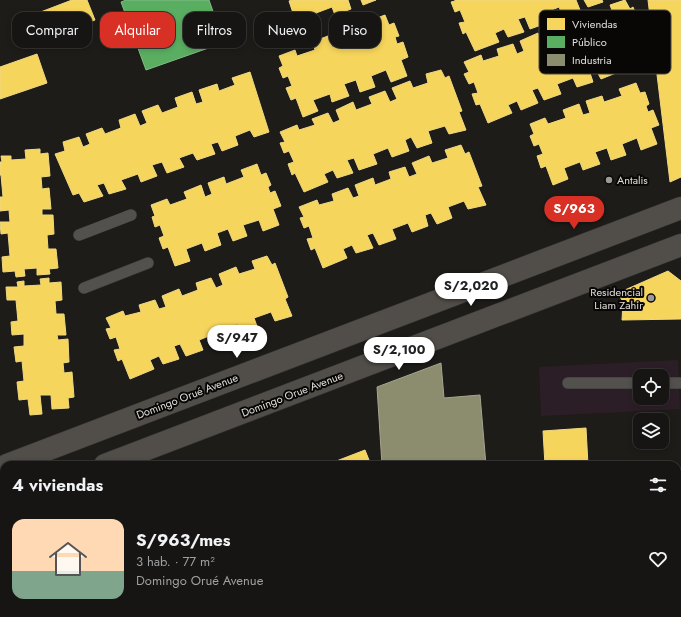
<!DOCTYPE html>
<html lang="es">
<meta charset="utf-8">
<style>
body{margin:0;font-family:Jost,sans-serif;background:#1f1e1c;color:#f1f3f6;height:100vh;display:flex;flex-direction:column;font-size:15px;white-space:nowrap}
*{box-sizing:border-box;margin:0}
p{font-size:13px;color:#9e9fa0}
.icon{flex:none;width:22px;height:22px;fill:none;stroke:currentColor;stroke-width:2;stroke-linecap:round;stroke-linejoin:round}
.map{position:relative;flex:1;overflow:hidden}
.sheet{position:absolute;left:0px;top:461px;width:681px;height:156px;display:flex;flex-direction:column;background:#161513;border-radius:12px 12px 0 0;box-shadow:0 2px 6px #0003,0 0 0 1px #353433}
.sheet>*{flex:none}
.banner{position:absolute;left:12px;top:12px;width:400px;height:36px;display:flex;gap:8px}
.buttons{position:absolute;left:633px;top:369px;display:grid;gap:8px}
.buttons a{display:grid;place-items:center;width:36px;height:36px;border-radius:8px;background:#161513;box-shadow:0 2px 6px #0003,0 0 0 1px #353433;font-size:20px}
.price{position:absolute;translate:-50% -34px;padding:0 9px;border-radius:14px;background:#fff;color:#222;font-size:13px;line-height:26px;filter:drop-shadow(0 1px 2px #0008)}
.price::after{content:'';position:absolute;left:50%;top:24px;width:12px;height:9px;margin-left:-6px;background:inherit;clip-path:polygon(0 0,100% 0,50% 100%)}
.price.selected{background:#d93025;color:#fff}
ul{padding:0;list-style:none}
li{display:flex;align-items:center;gap:12px;height:100px;padding:0 12px}
li span{display:grid;place-items:center;flex:none;width:112px;height:80px;border-radius:12px;color:#555}
li>.icon{margin-inline-start:auto}
span .icon{width:48px;height:48px;fill:#fffc;stroke-width:1}
li b{font-size:17px}
h2{display:flex;justify-content:space-between;align-items:center;height:48px;padding:0 12px;font-size:17px}
.tag{padding:0 14px;border-radius:12px;background:#161513;box-shadow:0 2px 6px #0003,0 0 0 1px #353433;font-size:14px;line-height:36px}
.tag.selected{background:#d93025;color:#fff}
.map>svg:first-child{display:block}
.industrial{fill:#2c1e27;fill-rule:evenodd}
.homes{fill:#f6d55c;stroke:#efd882}
.public{fill:#5aae61;stroke:#82bc86}
.industry{fill:#8c8c6e;stroke:#a5a58f}
.lines{fill:none;stroke-linecap:round;stroke-linejoin:round}
.lane-casing{stroke:#3a3938;stroke-width:12}
.street-casing{stroke:#3a3938;stroke-width:23}
.secondary-casing{stroke:#3a3938;stroke-width:23}
.path{stroke:#535250;stroke-width:2.5;stroke-dasharray:4 2;stroke-linecap:butt}
.lane{stroke:#52514e;stroke-width:11}
.street{stroke:#52514e;stroke-width:22}
.secondary{stroke:#514e49;stroke-width:22}
.poi-dot{fill:#9c9a97;stroke:#080705;stroke-width:1.5}
.labels{text-anchor:middle;stroke-width:4;stroke-linejoin:round;paint-order:stroke}
.poi-label{font-size:11px;fill:#e0dedb;stroke:#080705;text-anchor:start}
.street-label{font-size:11px;fill:#e0dedb;stroke:#080705}
.key{fill:#080705;stroke:#494845;stroke-width:1}
.key-label{font-size:11px;fill:#e0dedb}
</style>
<div class="map">
<svg width="681" height="617" viewBox="0 0 681 617">
<rect width="100%" height="100%" fill="#1e1c19"/>
<path class="industrial" d="M678 360 680 409 541 416 539 367ZM640 376H662V398H640Z"/>
<g class="homes">
<path d="M72 0H87L95 20 48 39 38 13Z"/>
<path d="M292 0H348L351 9 335 15 332 7 316 13 320 24 305 30 298 11 293 13 289 1Z"/>
<path d="M361 0H376L363 5Z"/>
<path d="M455 0H576L580 10 563 16 559 7 544 13 547 23 530 29 525 17 518 19 524 32 508 37 504 29 495 33 499 42 475 51 466 32 463 34 459 23 465 22 460 10 455 12 451 2 455 1Z"/>
<path d="M584 0H602L603 2 588 7Z"/>
<path d="M625 0 630 9 633 7 647 42 643 43 650 60 633 65 629 56 612 62 616 73 601 79 595 68 589 70 593 82 577 87 573 78 557 84 561 94 544 100 538 88 532 90 538 103 521 110 517 101 508 105 512 113 488 123 480 104 476 105 472 94 478 93 474 82 469 84 464 74 469 72 464 62 481 55 483 61 499 56 497 49 513 44 517 54 524 51 520 41 538 33 540 40 556 34 554 27 569 22 574 32 581 30 577 18 594 11 597 19 613 13 610 5Z"/>
<path d="M648 0H681V177L670 182Z"/>
<path d="M385 15 389 25 394 23 399 36 395 37 397 44 403 42 408 57 401 60 407 76 391 82 386 70 371 76 375 87 360 92 356 80 344 84 349 96 332 102 330 94 313 100 318 111 303 117 296 98 291 100 286 88 292 86 288 76 283 78 279 68 283 66 279 56 295 50 297 56 315 50 312 42 328 36 332 47 340 45 335 33 351 28 354 34 371 28 369 21Z"/>
<path d="M37 54 47 83 0 99V67Z"/>
<path d="M441 70 445 78 449 76 462 111 459 112 466 130 449 134 445 126 428 131 432 143 417 148 411 137 405 140 409 151 392 157 388 148 373 154 377 164 359 170 354 158 347 160 353 173 337 178 333 170 324 174 328 182 304 192 295 173 292 175 288 164 294 162 289 151 284 153 280 143 285 142 280 132 297 125 299 130 315 125 312 119 328 113 333 123 340 120 336 110 353 102 356 110 372 104 369 97 385 91 390 102 397 99 392 88 410 81 413 88 428 83 426 74Z"/>
<path d="M250 72 269 132 254 137 250 130 235 136 238 145 222 151 218 142 211 144 215 154 197 160 193 153 179 158 184 167 167 173 162 162 152 165 157 176 141 182 138 174 121 180 126 189 109 194 104 183 97 185 103 196 84 202 79 193 73 195 55 154 65 151 63 142 79 137 83 147 90 144 86 134 102 128 105 134 121 128 119 120 135 114 140 126 147 123 142 111 158 105 162 113 178 107 175 98 192 92 196 104 203 102 199 90 217 84 219 91 235 85 232 78Z"/>
<path d="M636 83 640 93 645 92 649 104 646 106 648 112 653 110 659 125 651 128 657 144 641 150 637 138 622 144 626 155 611 160 607 148 595 152 600 164 583 170 580 162 564 168 568 179 553 185 546 166 541 168 537 156 543 154 539 144 534 146 530 136 534 134 530 124 545 118 548 124 566 118 563 110 579 104 583 115 590 113 586 101 602 96 604 102 622 96 619 89Z"/>
<path d="M461 145 465 154 469 152 482 186 478 187 486 205 468 209 464 201 448 207 452 218 437 224 431 213 425 215 428 226 412 232 408 223 392 229 396 239 379 245 373 233 367 235 373 248 356 253 352 245 343 249 347 258 323 268 315 248 311 250 307 239 313 238 309 226 304 228 300 218 304 217 299 207 317 200 319 205 334 201 332 194 348 188 353 198 359 196 355 185 373 178 375 185 391 179 389 172 405 167 409 177 417 174 412 163 429 156 432 163 448 158 445 150Z"/>
<path d="M40 149V154L48 153 50 176 41 177 42 189 49 188 51 209H42V215H53L54 234 47 235 48 249H56L58 268 49 269 50 274 37 275V268L24 269 25 276 16 277 15 271 3 272 2 257 10 256 8 233 1 234 0 222H10L9 210 0 211V197H3L1 175H0V162H2L1 156H11V160L26 159 25 150Z"/>
<path d="M257 164 261 175 266 173 271 185 268 187 270 193 275 191 281 206 273 209 279 225 263 231 259 220 243 225 247 236 233 241 228 229 217 233 221 245 205 251 202 243 186 249 190 261 175 266 168 247 163 249 159 238 164 236 160 225 155 227 152 217 155 216 151 205 167 199 170 205 187 199 184 192 201 185 205 197 212 194 208 183 224 177 226 184 244 177 241 170Z"/>
<path d="M267 256 272 265 275 263 288 297 285 299 292 316 275 321 271 312 254 318 258 329 243 335 237 324 231 326 235 337 219 343 214 334 199 340 203 350 186 356 180 344 174 346 179 359 163 364 159 356 150 360 154 369 130 379 122 359 118 361 114 350 120 349 116 337 110 339 106 329 111 328 106 318 123 311 125 316 141 312 139 305 155 300 159 309 166 307 162 296 179 289 182 296 198 290 196 283 211 278 216 288 223 285 219 274 236 267 239 274 255 269 252 261Z"/>
<path d="M668 271 681 281V319L622 320 623 302 618 293Z"/>
<path d="M49 278V283L61 282 62 300 55 301 56 314H64L66 335H57L58 340 68 339 69 362 63 363 64 373 72 372 74 397 68 398 69 408 52 409 51 395H40L42 414 30 415 28 399 19 400 17 382 24 381 22 361 16 362 14 347 24 346V334L12 335 11 322 18 321 16 300H7L6 287H18L17 282 24 281V286L41 285 40 279Z"/>
<path d="M586 428 588 465H545L543 431Z"/>
<path d="M365 450 371 465H326Z"/>
<path d="M49 461 51 465H37Z"/>
<path d="M78 613H101V614L92 617H80Z"/>
<path d="M160 613 162 617H151Z"/>
<path d="M175 613H198L199 616 202 615 203 617H177Z"/>
<path d="M292 613H340L330 617H302L301 615 293 617Z"/>
</g>
<path class="public" d="M126 0H209L222 37 215 39 217 45 146 70 121 2Z"/>
<path class="industry" d="M441 363 444 398 480 395 486 465H382L377 387Z"/>
<g class="lines">
<g class="lane-casing">
<g id="lane">
<path d="M79 235 131 215"/>
<path d="M84 288 148 263"/>
<path d="M568 383H640"/>
<path d="M662 383H681"/>
</g>
</g>
<g class="street-casing">
<g id="street">
<path d="M0 537 4 582"/>
<path d="M7 613V617"/>
</g>
</g>
<g class="secondary-casing">
<g id="secondary">
<path d="M7 465 681 208"/>
<path d="M105 465 681 245"/>
<path d="M0 505 4 503"/>
</g>
</g>
<g class="path">
<path d="M430 613V617"/>
<path d="M511 613V617"/>
<path d="M592 613V617"/>
</g>
<use href="#lane" class="lane"/>
<use href="#street" class="street"/>
<use href="#secondary" class="secondary"/>
</g>
<g class="poi-dot">
<circle cx="609" cy="180" r="4"/>
<circle cx="651" cy="298" r="4"/>
</g>
<g class="labels">
<g class="poi-label">
<text x="617" y="184">Antalis</text>
<text x="643" y="296" text-anchor="end">Residencial<tspan x="643" dy="13">Liam Zahir</tspan></text>
</g>
<g class="street-label">
<text transform="translate(292 394) rotate(-21)" y="4">Domingo Orue Avenue</text>
<text transform="translate(187 396) rotate(-21)" y="4">Domingo Orué Avenue</text>
</g>
</g>
<rect x="539" y="10" width="132" height="64" rx="6" class="key"/>
<rect x="547" y="18" width="18" height="12" fill="#f6d55c"/>
<rect x="547" y="36" width="18" height="12" fill="#5aae61"/>
<rect x="547" y="54" width="18" height="12" fill="#8c8c6e"/>
<g class="key-label">
<text x="572" y="28">Viviendas</text>
<text x="572" y="46">Público</text>
<text x="572" y="64">Industria</text>
</g>
</svg>
<div class="buttons">
<a><svg class="icon" aria-label="locate" viewBox="0 0 24 24"><circle cx="12" cy="12" r="6"/><path d="M12 2v4M12 18v4M2 12h4M18 12h4"/></svg></a>
<a><svg class="icon" aria-label="layers" viewBox="0 0 24 24"><path d="M12 4l9 5-9 5-9-5zM3 14l9 5 9-5"/></svg></a>
</div>
<b class="price selected" style="left:574px;top:230px">S/963</b>
<b class="price" style="left:471px;top:307px">S/2,020</b>
<b class="price" style="left:237px;top:359px">S/947</b>
<b class="price" style="left:399px;top:371px">S/2,100</b>
<div class="banner">
<a class="tag">Comprar</a>
<a class="tag selected">Alquilar</a>
<a class="tag">Filtros</a>
<a class="tag">Nuevo</a>
<a class="tag">Piso</a>
</div>
<section class="sheet">
<h2>4 viviendas<svg class="icon" aria-label="filters" viewBox="0 0 24 24"><path d="M4 7h16M4 17h16"/><circle cx="9" cy="7" r="2"/><circle cx="15" cy="17" r="2"/></svg></h2>
<ul>
<li><span style="background:linear-gradient(#ffd9b3 65%,#7fa58c 0)"><svg class="icon" aria-label="home" viewBox="0 0 24 24"><path d="M3 11l9-7 9 7M6 9v11h12V9"/></svg></span><div><b>S/963/mes</b><p>3 hab. · 77 m²</p><p>Domingo Orué Avenue</p></div><svg class="icon" aria-label="heart" viewBox="0 0 24 24"><path d="M12 20l-8-8c-3-5 5-10 8-4 3-6 11-1 8 4z"/></svg></li>
</ul>
</section>
</div>
